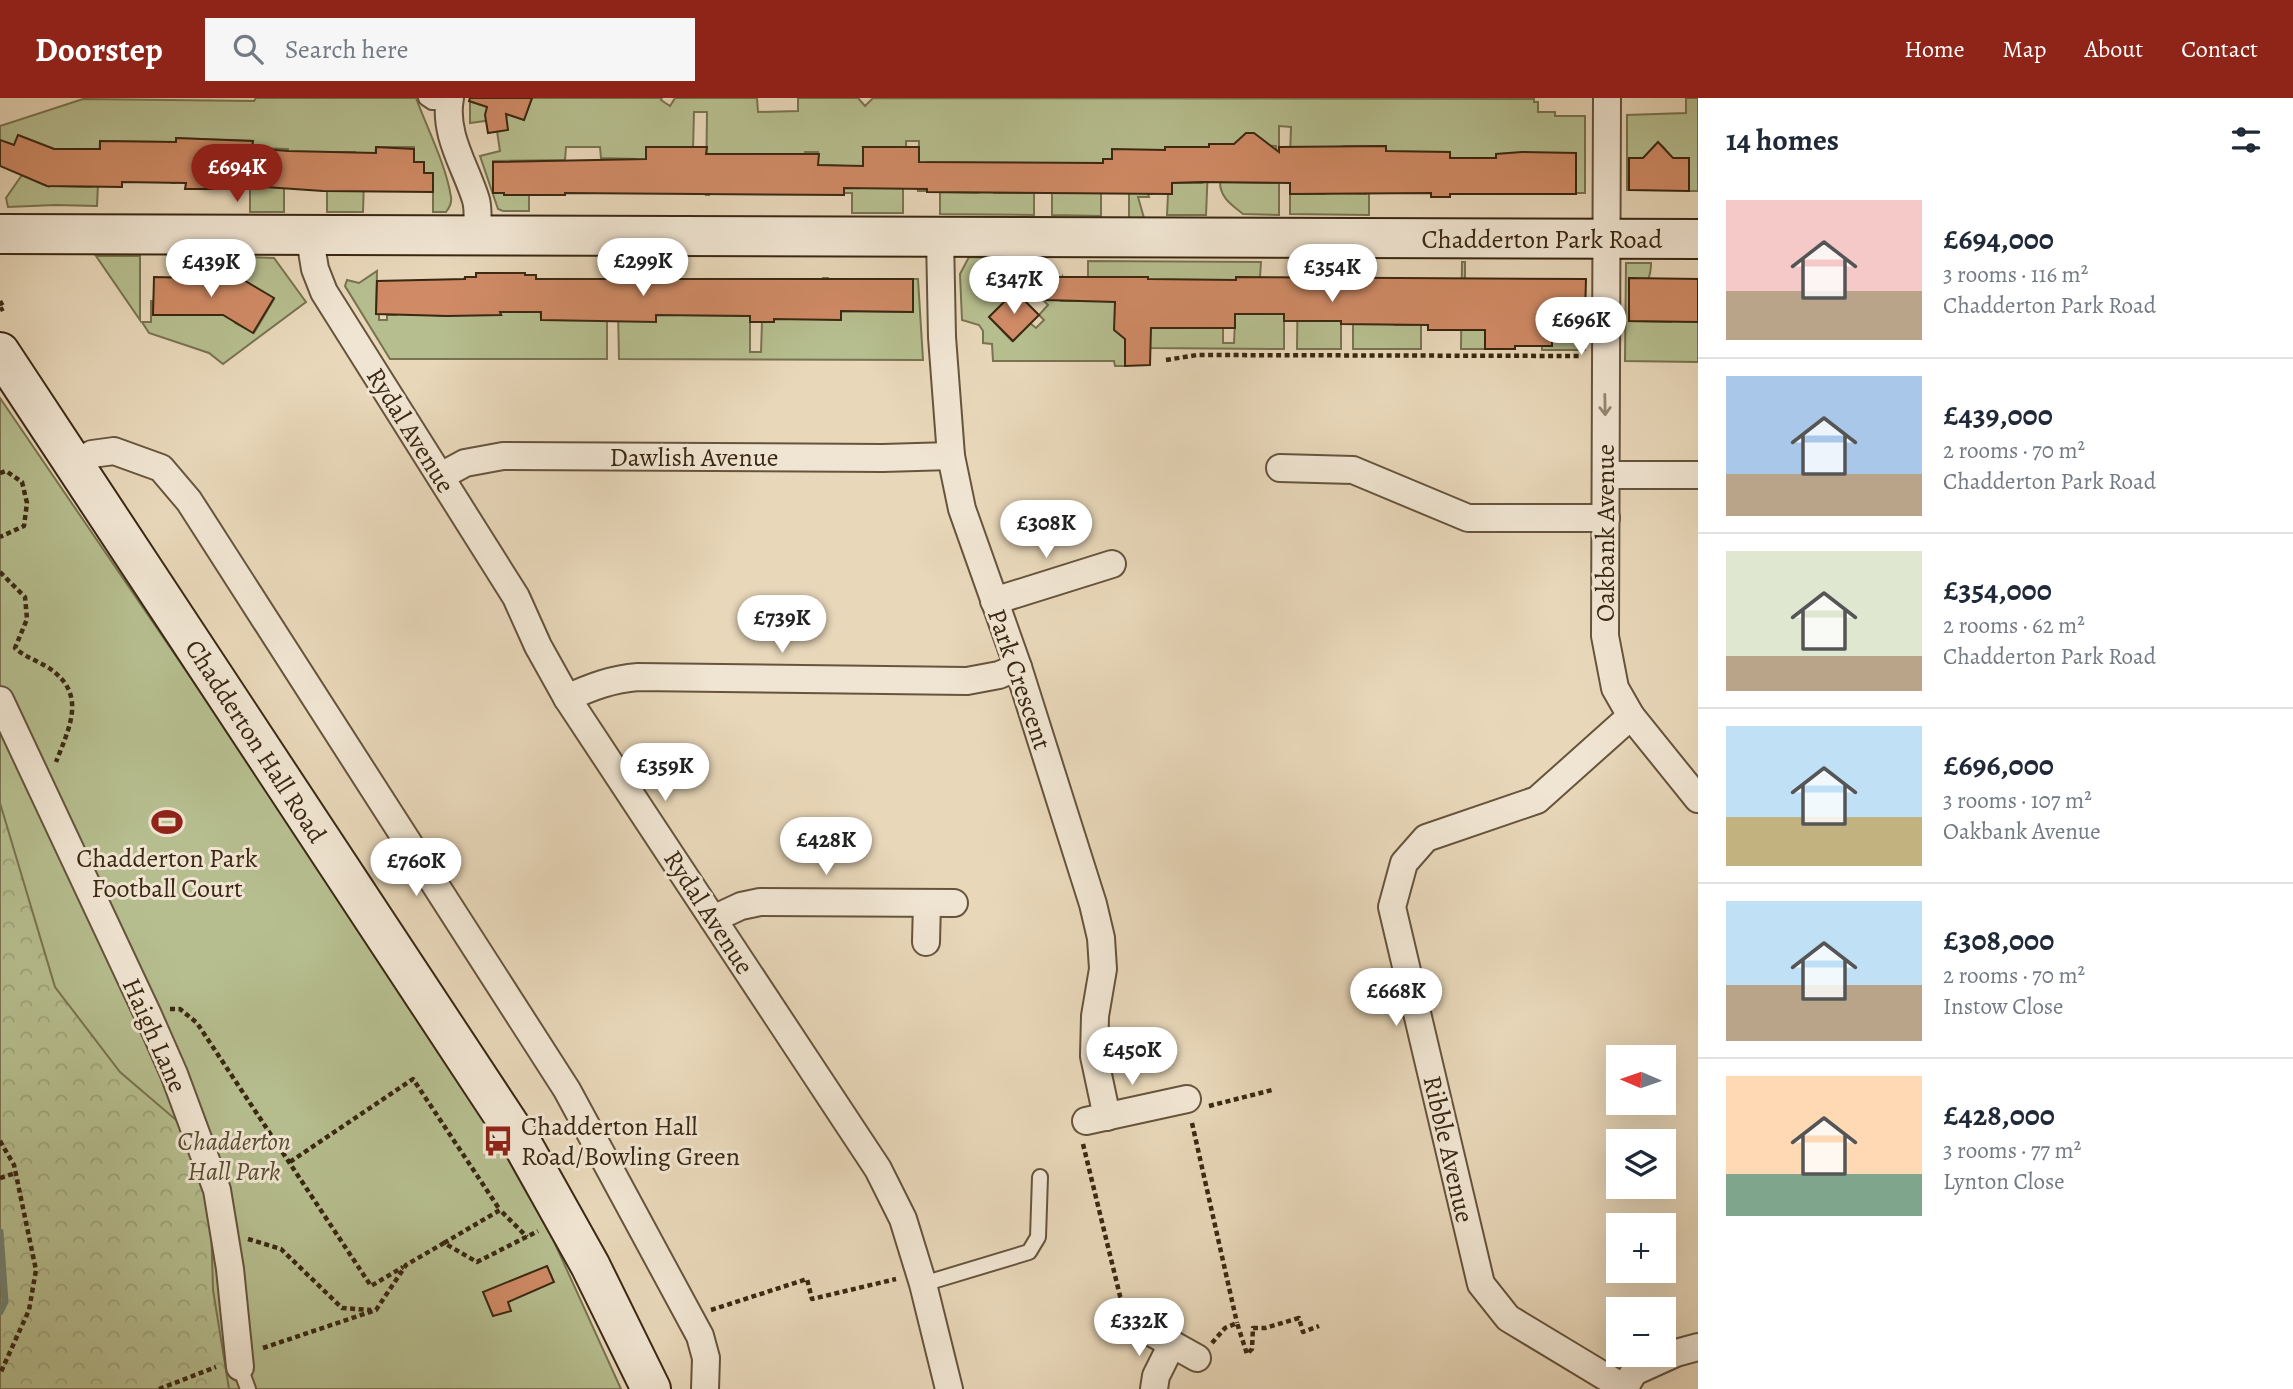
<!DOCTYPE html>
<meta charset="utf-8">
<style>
body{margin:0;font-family:Alegreya,serif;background:#f6f6f7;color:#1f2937;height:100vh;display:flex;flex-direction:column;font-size:26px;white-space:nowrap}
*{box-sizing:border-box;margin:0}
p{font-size:23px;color:#747a83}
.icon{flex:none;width:38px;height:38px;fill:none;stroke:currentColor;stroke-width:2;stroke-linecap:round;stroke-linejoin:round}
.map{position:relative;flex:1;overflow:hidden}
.sheet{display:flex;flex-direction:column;background:#fff;width:595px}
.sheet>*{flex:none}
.needle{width:46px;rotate:272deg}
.fabs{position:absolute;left:1606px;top:947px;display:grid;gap:14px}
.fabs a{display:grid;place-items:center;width:70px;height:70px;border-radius:0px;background:#fff;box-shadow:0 7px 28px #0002;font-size:35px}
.price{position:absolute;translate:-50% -60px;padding:0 16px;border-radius:24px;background:#fff;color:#222;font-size:23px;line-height:46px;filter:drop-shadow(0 2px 4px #0008)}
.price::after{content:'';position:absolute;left:50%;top:42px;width:21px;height:16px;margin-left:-10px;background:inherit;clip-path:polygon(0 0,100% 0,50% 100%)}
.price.active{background:#8f2418;color:#fff}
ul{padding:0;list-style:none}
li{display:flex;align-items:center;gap:21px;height:175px;padding:0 28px}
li+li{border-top:2px solid #e0e1e3}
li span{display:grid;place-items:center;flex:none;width:196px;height:140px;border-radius:0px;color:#555}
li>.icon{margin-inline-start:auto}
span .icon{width:84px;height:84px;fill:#fffc;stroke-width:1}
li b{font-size:30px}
h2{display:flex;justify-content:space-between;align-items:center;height:84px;padding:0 28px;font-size:30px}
header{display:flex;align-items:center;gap:42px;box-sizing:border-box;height:98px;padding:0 35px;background:#8f2418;color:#fff}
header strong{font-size:33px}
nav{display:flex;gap:38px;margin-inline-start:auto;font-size:24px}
.search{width:490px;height:63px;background:#f6f6f7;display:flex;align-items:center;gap:18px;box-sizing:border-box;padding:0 24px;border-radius:0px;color:#747a83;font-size:26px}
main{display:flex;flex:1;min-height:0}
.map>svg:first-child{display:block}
.green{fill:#b6be8f;stroke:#787350;stroke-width:2;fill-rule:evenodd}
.forest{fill:url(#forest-crowns);stroke:#787350;stroke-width:2}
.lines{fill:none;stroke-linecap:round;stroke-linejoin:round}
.stream{stroke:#727f73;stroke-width:7}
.building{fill:#d08b66;stroke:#3a2812;stroke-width:2}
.lane-casing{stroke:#66543c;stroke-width:18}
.street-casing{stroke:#66543c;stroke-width:30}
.secondary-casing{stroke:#3a2812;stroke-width:42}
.path{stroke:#3a2812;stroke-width:4.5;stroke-dasharray:5 3.5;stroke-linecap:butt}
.lane{stroke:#f0e5d2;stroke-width:14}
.street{stroke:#f0e5d2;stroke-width:26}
.secondary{stroke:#f0e5d2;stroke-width:38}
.oneway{stroke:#958672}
.labels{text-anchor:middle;stroke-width:6;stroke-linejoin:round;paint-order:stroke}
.street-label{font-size:26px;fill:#3a2812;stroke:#f0e5d2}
.poi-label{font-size:26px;fill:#3a2812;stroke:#f0e5d2}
.park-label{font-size:26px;font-style:italic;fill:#594e31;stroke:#f0e5d2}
</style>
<header>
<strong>Doorstep</strong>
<div class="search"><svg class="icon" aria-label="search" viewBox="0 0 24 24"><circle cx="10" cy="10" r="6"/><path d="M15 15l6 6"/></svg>Search here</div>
<nav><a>Home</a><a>Map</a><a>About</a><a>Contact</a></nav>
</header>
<main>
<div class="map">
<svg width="1698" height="1291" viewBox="0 0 1698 1291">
<defs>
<pattern id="forest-crowns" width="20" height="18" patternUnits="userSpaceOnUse" patternTransform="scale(1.75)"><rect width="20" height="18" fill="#b6be8f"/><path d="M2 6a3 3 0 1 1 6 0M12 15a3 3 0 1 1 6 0" fill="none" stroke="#9da37a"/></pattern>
</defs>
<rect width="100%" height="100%" fill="#e8d7b9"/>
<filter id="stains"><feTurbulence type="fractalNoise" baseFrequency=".00286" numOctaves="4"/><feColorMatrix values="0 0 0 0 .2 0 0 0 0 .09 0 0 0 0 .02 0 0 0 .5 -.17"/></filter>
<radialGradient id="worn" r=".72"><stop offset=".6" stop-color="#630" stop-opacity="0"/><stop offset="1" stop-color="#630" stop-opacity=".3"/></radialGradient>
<g class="green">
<path d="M256 0H416C427 30 446 67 451 99 452 105 450 109 446 114H433V76L424 75V64H414V49H376L375 62 364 82 363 114H327V93H355V54H325L287 63 288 51 252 50V43L176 40 175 85H172V52L163 55V44L100 43 97 108 55 107 8 109 6 100 22 77 49 89 58 67 62 88 91 89 92 52 62 54 18 37 14 47 0 42V28L83 1 254 3Z"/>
<path d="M470 0 488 9 524 22 532 0H662L661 2 670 8 675 0H757L758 14 798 13V0H858L865 8 873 0 1534 1V4H1538V14H1555V18H1585V95H1576V55L1497 56 1496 65 1480 60H1453L1386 53 1385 48H1343L1342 95 1366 96V76H1369V117L1290 116V96H1325V51L1290 57 1291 29 1279 28V117L1243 116C1232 107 1220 100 1220 84L1276 85V48L1209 46 1206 117H1167L1168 96H1172V85H1202V58L1175 57V49H1166L1165 57 1152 96H1148L1149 99H1138L1144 120H1129V52L1112 61H1103V65H1061V71L1101 90V118L1052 117V67L994 78V95H1034V117L940 116V94L978 95 979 65 927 64V93H918L919 43H906V49H863L903 91V115H852V95H844V68L818 67V54H805V68L709 56V97H706L707 14H694L693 51 647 49 646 66 635 95V61L601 60 600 49H566L565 62 493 63V95H504L505 97H529V113H503L498 111 480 58 500 53 497 33 506 20 470 25Z"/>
<path d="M1686 0H1698V93H1689V60H1665V51L1661 47H1655L1651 60H1629V92H1627V17L1686 15Z"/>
<path d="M250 85 284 89V114H250Z"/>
<path d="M96 158H140V222Z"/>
<path d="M248 159 274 160 306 204 223 266 209 255 149 235 142 224H151V203H153V214L175 217H206L207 180H210V205L217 206 231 181 234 183 235 225 254 235 274 201 241 181 247 174Z"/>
<path d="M969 159 1035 160C1034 183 1004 203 989 219L1012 243 1030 225 1036 230 1044 222 1039 217 1048 207 1030 189 1047 179 1046 200 1062 179 1061 203H1088V163L1261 164 1260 179 1284 215V251L1150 250 1125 237V268H1115L1114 263H993L992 246 983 245V233L979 227 962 222 960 176ZM1223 223H1235L1234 245H1223Z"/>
<path d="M1298 164H1342V206H1338V179H1300V223H1341V251H1297Z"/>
<path d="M1462 164H1465V224L1486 225 1485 251H1461Z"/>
<path d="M1626 165H1651C1651 195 1630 194 1629 223L1671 224V214L1698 224V264L1625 263Z"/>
<path d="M377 173 376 216H379V222H387V217H396L397 215 447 218 465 179V199L501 216 500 214H535L540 204 541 222H607V261H390L345 188 347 182 359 185Z"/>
<path d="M823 180H828V221L841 222V213L912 214 913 181H918L923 262 619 261 618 212 656 224V211L683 217 750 218V254H761L762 224H774V221H822Z"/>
<path d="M1421 213V251H1353V226L1395 217V227H1414V217Z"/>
<path d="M1550 216H1561L1562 221H1571V216H1585V252H1542V248H1552Z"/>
<path d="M0 300 511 1049 621 1291H0Z"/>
</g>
<path class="forest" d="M0 705 55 889 120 974 182 1027 210 1091 213 1192 229 1291H0Z"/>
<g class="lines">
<path class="stream" d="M0 1134 5 1204 0 1214"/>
</g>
<g class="building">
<path d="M470 0H532L524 22 506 16 508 32 488 35 485 17 487 9 469 3Z"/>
<path d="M1246 35H1254L1279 54V49L1386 48V53L1450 54V60H1496V56L1522 54 1576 55V96H1450V99H1431V95L1290 96V85L1202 84 1172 85V96L927 94V91L844 90V97L565 95V97H504V95H493V64L646 61V49H707L706 56H819L818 67 863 68V49H919V64L1103 65V61H1112V51L1165 52V49H1209V46H1234Z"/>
<path d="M18 37 54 51H100V43L176 44V40L253 43 252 50 288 53 376 55V49L414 51V64H424V75H433V94L323 93 238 87V91H185L186 85 122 84V89L47 88 0 68V42L14 47Z"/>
<path d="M1658 44 1673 60H1689V93L1629 92V60H1643Z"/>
<path d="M476 175H525V177H536V181H913V214L841 213V222L774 221V224H750V218L656 217V224L541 222V214H500L501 217 448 218 376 216 377 183 465 181V179H476Z"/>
<path d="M154 179 242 181 274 200 253 235 223 217H153Z"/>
<path d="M1046 179H1148V181L1236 182V179L1586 181 1585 216H1571V221L1552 220V248H1515V251H1485V232H1428V227L1341 226V223H1284V216H1235V230H1151L1150 267 1125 268V241L1114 232 1115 204 1046 202Z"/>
<path d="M1629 180 1698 181V224L1629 223Z"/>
<path d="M1015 193 1039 217 1013 243 989 219Z"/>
<path d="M547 1168 554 1184 508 1204 511 1213 493 1218 483 1194Z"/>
</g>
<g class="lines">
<g class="lane-casing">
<g id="lane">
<path d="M426 0 432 4H449"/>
<path d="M923 1186 1029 1154 1038 1139 1040 1079"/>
<path d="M240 1269 248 1291"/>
</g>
</g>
<g class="street-casing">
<g id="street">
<path d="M450 0C443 36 466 69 476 102 479 113 477 125 477 136"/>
<path d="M1607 0 1605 538 1615 590 1631 618 1698 701"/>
<path d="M309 135 315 171 324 194 516 499 538 548 567 600 878 1071 903 1121 923 1186 949 1291"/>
<path d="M940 139 942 239 951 358 962 411 1018 569 1093 806 1101 840 1103 871 1095 918 1094 958 1107 1019"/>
<path d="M75 366 92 356 114 353 161 370 189 403 567 992 700 1238 706 1260 705 1291"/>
<path d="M1280 370 1353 372 1468 420H1606"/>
<path d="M1606 377H1698"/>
<path d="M441 378 465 365 503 358 883 360 951 358"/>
<path d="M994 503 1112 466"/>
<path d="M567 600C591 589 612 581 638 579L967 583 999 577 1018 569"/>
<path d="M0 602 148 917 174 976 217 1092 230 1171 240 1269"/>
<path d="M713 821 741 808 760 804 954 805"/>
<path d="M926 844 927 805"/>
<path d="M1086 1023 1187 1001"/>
<path d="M1145 1231 1197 1260"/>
<path d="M1624 1290 1508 1220 1481 1186 1392 809 1404 765 1426 740 1537 702 1631 618"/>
<path d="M1154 1291 1156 1278 1172 1246"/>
<path d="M1624 1291 1634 1274 1676 1255 1698 1249"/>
</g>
</g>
<g class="secondary-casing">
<g id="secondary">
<path d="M0 136 1698 141"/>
<path d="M0 254 524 1049 590 1167 651 1291"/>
</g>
</g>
<g class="path">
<path d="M0 203 4 210 0 212"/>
<path d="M1166 262 1197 257 1581 258"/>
<path d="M0 375 6 373 22 384 27 405 24 428 0 439"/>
<path d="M0 474 25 499 27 521 15 550C25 559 38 563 49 570 87 596 70 628 56 664"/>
<path d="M170 911H180L197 925 371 1188 403 1169"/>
<path d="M1209 1008 1272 992"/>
<path d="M1192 1025 1237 1225"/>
<path d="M0 1043 14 1067 36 1172 29 1212 0 1276"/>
<path d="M1083 1046 1120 1198 1132 1214"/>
<path d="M290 1064 413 981 500 1112"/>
<path d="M0 1080 16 1075"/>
<path d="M248 1141 281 1151 342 1210 371 1212"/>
<path d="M444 1145 500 1112 527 1139"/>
<path d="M711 1212 807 1181 812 1201 896 1181"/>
<path d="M1212 1245 1225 1230 1237 1225 1247 1256 1252 1251 1253 1230H1265L1299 1220 1303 1234 1319 1228"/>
<path d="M263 1250 376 1212 406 1167 444 1145 477 1164 538 1133"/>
<path d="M159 1291 216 1269"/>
</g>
<use href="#lane" class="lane"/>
<use href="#street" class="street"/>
<use href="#secondary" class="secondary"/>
</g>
<defs><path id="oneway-shaft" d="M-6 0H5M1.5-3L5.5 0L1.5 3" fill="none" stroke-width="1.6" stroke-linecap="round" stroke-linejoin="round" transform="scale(1.75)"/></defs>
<use class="oneway" href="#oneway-shaft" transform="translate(1605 307) rotate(89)"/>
<defs>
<g id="stadium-bare" transform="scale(2.415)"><path d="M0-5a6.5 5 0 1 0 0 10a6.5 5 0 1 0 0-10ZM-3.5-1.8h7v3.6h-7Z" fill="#8f2418" stroke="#f0e5d2" stroke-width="2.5" paint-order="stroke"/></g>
<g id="bus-bare" transform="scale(2.415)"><path d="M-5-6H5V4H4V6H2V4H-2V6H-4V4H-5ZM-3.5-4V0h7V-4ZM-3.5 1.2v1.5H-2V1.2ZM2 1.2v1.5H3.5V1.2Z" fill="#8f2418" stroke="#f0e5d2" stroke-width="2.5" paint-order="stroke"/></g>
</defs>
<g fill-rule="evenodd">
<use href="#stadium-bare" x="167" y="724"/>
<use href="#bus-bare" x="498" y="1043"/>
</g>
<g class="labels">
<g class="street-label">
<text x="1542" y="150">Chadderton Park Road</text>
<text transform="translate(411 332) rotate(58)" y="9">Rydal Avenue</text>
<text x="694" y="368">Dawlish Avenue</text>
<text transform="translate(1605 435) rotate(-90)" y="9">Oakbank Avenue</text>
<text transform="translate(1020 581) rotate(71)" y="9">Park Crescent</text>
<text transform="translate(256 643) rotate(57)" y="9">Chadderton Hall Road</text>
<text transform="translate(709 814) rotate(57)" y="9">Rydal Avenue</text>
<text transform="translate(155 937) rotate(66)" y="9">Haigh Lane</text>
<text transform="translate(1449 1051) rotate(77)" y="9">Ribble Avenue</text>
</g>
<g class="poi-label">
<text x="167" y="769">Chadderton Park<tspan x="167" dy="30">Football Court</tspan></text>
<text x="521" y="1037" text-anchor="start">Chadderton Hall<tspan x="521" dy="30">Road/Bowling Green</tspan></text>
</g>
<g class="park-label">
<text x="234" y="1052">Chadderton<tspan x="234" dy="30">Hall Park</tspan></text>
</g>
</g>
<rect width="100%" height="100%" filter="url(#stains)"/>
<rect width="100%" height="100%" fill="url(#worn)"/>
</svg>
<div class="fabs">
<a><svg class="needle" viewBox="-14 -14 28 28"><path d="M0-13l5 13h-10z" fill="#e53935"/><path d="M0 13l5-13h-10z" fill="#747a83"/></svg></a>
<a><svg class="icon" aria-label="layers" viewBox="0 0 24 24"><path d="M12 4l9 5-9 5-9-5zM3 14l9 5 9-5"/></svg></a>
<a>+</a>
<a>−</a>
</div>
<b class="price active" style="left:237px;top:106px">£694K</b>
<b class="price" style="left:643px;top:200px">£299K</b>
<b class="price" style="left:211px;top:201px">£439K</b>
<b class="price" style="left:1332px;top:206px">£354K</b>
<b class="price" style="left:1014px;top:218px">£347K</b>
<b class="price" style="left:1581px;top:259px">£696K</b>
<b class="price" style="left:1046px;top:462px">£308K</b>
<b class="price" style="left:782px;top:557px">£739K</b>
<b class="price" style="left:665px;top:705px">£359K</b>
<b class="price" style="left:826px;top:779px">£428K</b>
<b class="price" style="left:416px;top:800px">£760K</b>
<b class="price" style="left:1396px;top:930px">£668K</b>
<b class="price" style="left:1132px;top:989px">£450K</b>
<b class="price" style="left:1139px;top:1260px">£332K</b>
</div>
<section class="sheet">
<h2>14 homes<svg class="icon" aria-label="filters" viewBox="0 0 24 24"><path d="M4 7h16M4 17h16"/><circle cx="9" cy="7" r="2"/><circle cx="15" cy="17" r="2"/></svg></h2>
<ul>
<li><span style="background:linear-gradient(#f6c9c9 65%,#b9a48a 0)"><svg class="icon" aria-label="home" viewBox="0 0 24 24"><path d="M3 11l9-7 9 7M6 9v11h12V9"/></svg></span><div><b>£694,000</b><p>3 rooms · 116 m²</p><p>Chadderton Park Road</p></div></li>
<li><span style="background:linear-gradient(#a9c7e8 70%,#b9a48a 0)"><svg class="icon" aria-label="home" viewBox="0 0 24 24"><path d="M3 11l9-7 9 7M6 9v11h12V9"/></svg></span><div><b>£439,000</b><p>2 rooms · 70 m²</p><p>Chadderton Park Road</p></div></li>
<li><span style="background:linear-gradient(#dfe7d0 75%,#b9a48a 0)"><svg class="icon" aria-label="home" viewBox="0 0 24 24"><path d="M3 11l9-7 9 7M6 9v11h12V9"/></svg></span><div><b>£354,000</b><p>2 rooms · 62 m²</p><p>Chadderton Park Road</p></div></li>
<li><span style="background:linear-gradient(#bfe0f5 65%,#c2b280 0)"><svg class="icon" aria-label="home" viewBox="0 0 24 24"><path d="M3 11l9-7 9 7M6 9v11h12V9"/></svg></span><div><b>£696,000</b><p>3 rooms · 107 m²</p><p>Oakbank Avenue</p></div></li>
<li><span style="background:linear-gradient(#bfe0f5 60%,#b9a48a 0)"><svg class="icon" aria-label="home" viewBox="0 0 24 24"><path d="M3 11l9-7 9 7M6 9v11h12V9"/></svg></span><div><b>£308,000</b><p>2 rooms · 70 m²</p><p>Instow Close</p></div></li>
<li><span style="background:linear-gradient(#ffd9b3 70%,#7fa58c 0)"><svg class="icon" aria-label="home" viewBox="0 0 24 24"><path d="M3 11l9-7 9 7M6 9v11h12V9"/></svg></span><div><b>£428,000</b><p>3 rooms · 77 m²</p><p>Lynton Close</p></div></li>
</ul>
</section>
</main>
